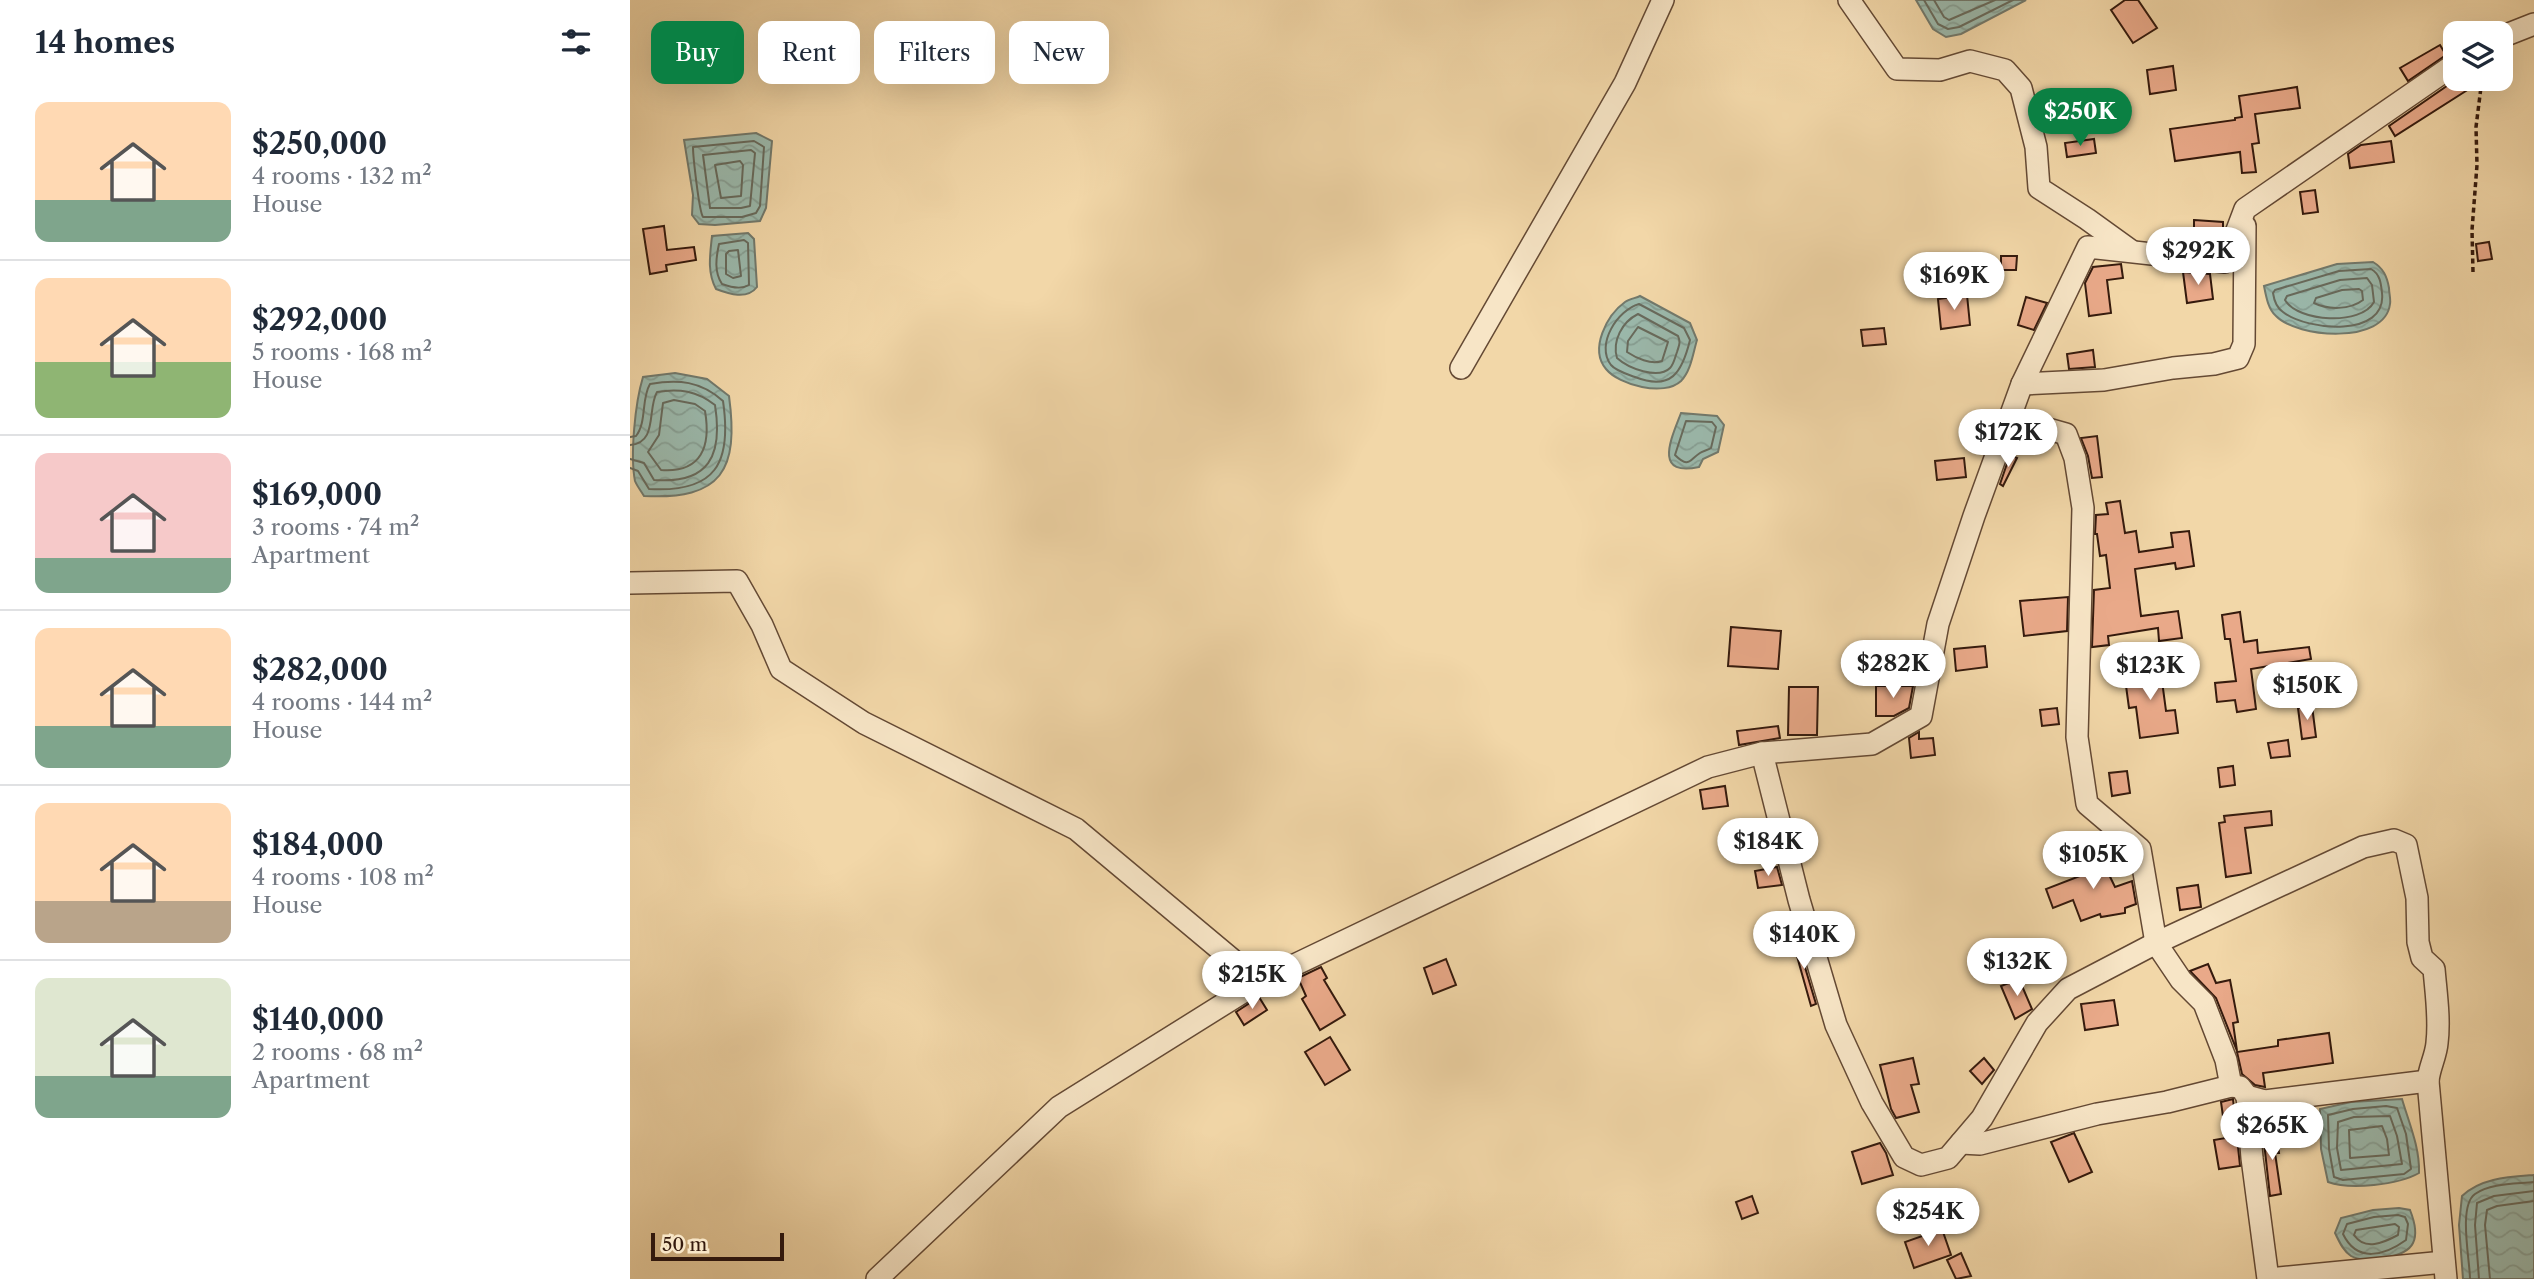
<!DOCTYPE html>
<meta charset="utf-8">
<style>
body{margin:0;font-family:"Libre Caslon Text",serif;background:#f6f6f7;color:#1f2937;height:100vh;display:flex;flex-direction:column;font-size:26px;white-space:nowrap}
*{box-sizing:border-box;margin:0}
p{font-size:23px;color:#747a83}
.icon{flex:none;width:38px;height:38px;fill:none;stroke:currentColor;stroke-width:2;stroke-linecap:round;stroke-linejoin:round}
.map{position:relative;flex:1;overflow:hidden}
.side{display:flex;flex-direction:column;background:#fff;width:630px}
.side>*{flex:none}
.top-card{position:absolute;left:21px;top:21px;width:665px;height:63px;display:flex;gap:14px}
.controls{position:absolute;left:1813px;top:21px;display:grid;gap:14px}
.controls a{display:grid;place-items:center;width:70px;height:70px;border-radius:14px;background:#fff;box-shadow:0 7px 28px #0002;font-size:35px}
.scale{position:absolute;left:21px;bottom:18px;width:133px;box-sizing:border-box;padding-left:7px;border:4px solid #351a0d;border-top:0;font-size:19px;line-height:24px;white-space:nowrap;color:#351a0d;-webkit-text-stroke:5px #f7e5c6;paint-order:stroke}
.price{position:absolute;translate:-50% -60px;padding:0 16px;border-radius:24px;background:#fff;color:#222;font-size:23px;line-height:46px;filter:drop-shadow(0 2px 4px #0008)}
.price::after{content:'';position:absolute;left:50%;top:42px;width:21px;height:16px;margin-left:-10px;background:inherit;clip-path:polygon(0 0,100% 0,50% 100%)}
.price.on{background:#0b8043;color:#fff}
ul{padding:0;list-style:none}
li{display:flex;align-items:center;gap:21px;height:175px;padding:0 35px}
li+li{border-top:2px solid #e0e1e3}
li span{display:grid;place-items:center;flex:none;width:196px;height:140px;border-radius:14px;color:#555}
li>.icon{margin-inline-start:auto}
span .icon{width:84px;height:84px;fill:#fffc;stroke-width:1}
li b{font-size:30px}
h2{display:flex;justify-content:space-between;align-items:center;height:84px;padding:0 35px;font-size:30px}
.tag{padding:0 24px;border-radius:14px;background:#fff;box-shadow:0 7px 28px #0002;font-size:24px;line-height:63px}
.tag.on{background:#0b8043;color:#fff}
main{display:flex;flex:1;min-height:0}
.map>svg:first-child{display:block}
.water{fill:url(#water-waves);stroke:#72796c;stroke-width:2}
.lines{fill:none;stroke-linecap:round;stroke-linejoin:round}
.shore{stroke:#686a5c;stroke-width:2}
.building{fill:#e9a989;stroke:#351a0d;stroke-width:2}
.street-casing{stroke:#644934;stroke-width:24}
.path{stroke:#351a0d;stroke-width:3.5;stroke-dasharray:5 3.5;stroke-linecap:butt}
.street{stroke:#f7e5c6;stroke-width:21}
</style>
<main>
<section class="side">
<h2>14 homes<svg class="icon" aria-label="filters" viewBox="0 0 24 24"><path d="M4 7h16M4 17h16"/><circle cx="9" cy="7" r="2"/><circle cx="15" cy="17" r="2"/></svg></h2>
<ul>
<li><span style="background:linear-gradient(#ffd9b3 70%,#7fa58c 0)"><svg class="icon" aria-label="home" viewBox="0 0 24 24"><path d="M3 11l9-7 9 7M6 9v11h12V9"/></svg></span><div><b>$250,000</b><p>4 rooms · 132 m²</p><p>House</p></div></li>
<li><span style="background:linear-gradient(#ffd9b3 60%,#8fb573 0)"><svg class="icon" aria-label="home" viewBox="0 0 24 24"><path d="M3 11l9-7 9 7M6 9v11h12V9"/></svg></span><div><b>$292,000</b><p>5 rooms · 168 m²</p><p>House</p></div></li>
<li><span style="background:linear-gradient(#f6c9c9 75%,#7fa58c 0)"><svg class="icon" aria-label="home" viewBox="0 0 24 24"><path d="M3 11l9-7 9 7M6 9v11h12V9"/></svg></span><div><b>$169,000</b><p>3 rooms · 74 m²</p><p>Apartment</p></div></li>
<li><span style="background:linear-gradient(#ffd9b3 70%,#7fa58c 0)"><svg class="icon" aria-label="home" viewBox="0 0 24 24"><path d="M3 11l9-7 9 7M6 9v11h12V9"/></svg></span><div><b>$282,000</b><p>4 rooms · 144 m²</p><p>House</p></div></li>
<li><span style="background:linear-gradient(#ffd9b3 70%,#b9a48a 0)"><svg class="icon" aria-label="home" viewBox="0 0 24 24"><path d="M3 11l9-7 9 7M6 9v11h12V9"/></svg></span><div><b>$184,000</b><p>4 rooms · 108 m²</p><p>House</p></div></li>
<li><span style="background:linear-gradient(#dfe7d0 70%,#7fa58c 0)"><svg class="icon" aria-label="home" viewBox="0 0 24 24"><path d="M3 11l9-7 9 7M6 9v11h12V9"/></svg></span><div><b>$140,000</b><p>2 rooms · 68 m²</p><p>Apartment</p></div></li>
</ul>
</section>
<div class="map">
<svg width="1904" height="1279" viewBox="0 0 1904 1279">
<defs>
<pattern id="water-waves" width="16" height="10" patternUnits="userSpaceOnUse" patternTransform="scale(1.75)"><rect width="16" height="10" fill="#9bb9ac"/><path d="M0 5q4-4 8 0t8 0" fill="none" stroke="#869e93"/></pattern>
</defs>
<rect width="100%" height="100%" fill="#f2d7a8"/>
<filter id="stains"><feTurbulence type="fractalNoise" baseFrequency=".00286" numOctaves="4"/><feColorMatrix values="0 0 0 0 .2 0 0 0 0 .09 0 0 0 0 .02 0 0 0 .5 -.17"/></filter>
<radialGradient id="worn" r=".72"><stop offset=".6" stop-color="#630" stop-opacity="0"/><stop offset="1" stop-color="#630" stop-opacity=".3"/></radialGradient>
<g class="water">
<path d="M1286 0H1396L1331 34 1316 37 1303 29Z"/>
<path d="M126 133 142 141 136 208 130 221 85 225 69 224 62 215 63 195 54 140Z"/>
<path d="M118 233 124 239 127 287C117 300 99 294 86 289 77 272 80 255 82 236Z"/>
<path d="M1743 262C1753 268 1757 276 1759 288 1759 293 1761 300 1760 304 1755 345 1667 338 1646 316 1638 309 1636 296 1634 286L1707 264Z"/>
<path d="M1010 296 1060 323 1067 340C1063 353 1061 371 1051 381 1034 397 989 385 976 369 959 349 977 315 995 302 999 299 1006 298 1010 296Z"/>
<path d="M45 373 77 379 99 396C109 470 92 500 14 496 11 491 7 486 5 481 0 456 5 403 13 377Z"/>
<path d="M1051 413 1087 416 1094 425 1088 452 1073 459 1069 467C1022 477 1042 437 1051 413Z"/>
<path d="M1772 1099C1779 1123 1790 1148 1789 1173 1768 1185 1720 1190 1698 1182L1691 1149 1690 1109 1721 1102Z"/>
<path d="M1904 1175V1279H1833L1829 1225 1832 1196C1851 1178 1878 1177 1904 1175Z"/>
<path d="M1769 1208 1780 1210C1784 1220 1788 1233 1783 1243 1776 1258 1734 1264 1721 1256 1713 1251 1709 1241 1705 1233L1711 1218 1743 1210Z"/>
</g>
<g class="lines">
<g class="shore">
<path d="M1294 0 1308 24 1318 29 1329 27 1383 0"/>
<path d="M1304 0 1314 17 1319 20 1365 0"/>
<path d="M124 141 134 147 130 206 126 213 112 217H73C69 211 63 156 63 147Z"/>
<path d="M121 150 125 153 120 206 111 208H80L73 155Z"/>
<path d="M110 161 113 165 111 196 91 198 85 165Z"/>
<path d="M114 240 118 243 119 285C111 290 100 287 92 284 84 272 86 258 89 244Z"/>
<path d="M108 250 111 276 103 278 96 274V254L99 251Z"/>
<path d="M1741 269C1750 274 1751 283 1752 293 1757 338 1677 331 1653 312 1647 308 1644 300 1643 293L1645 290 1709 271Z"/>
<path d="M1737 278 1742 285 1744 302C1731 326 1668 322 1655 300L1657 296 1710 280Z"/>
<path d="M1729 289 1732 291 1733 300C1720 310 1698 310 1684 303L1686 298 1712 290Z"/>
<path d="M1009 304 1054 328 1060 340C1052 373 1041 391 1005 377 997 374 986 371 981 365 965 344 988 310 1009 304Z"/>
<path d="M1008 314 1048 336C1051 343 1049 345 1047 352 1045 357 1044 364 1040 368 1028 380 998 368 987 358 982 341 992 322 1008 314Z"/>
<path d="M1008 327 1038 342 1032 361C1021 365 1006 358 997 352L998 341Z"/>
<path d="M44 400 65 404 75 411C81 446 72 473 31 470L18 452 29 435 33 403Z"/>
<path d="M1056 421 1082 422 1086 427 1081 448C1078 450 1073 451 1070 453 1059 460 1059 469 1045 455Z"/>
<path d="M0 437 6 436C17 422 11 399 20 384 48 379 71 381 93 401 102 463 86 493 19 489L8 471 0 468"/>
<path d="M0 445C28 443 17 409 27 392 49 388 67 391 85 405 93 456 79 484 24 480L14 463 0 459"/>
<path d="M1756 1106 1767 1108 1776 1134 1781 1169 1774 1174 1713 1180 1704 1177 1699 1149 1698 1115 1723 1109Z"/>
<path d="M1760 1116 1767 1136 1772 1164 1711 1170 1707 1148 1708 1122 1724 1117Z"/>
<path d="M1752 1126 1757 1139 1759 1155 1720 1158 1719 1130Z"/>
<path d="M1768 1215 1775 1217 1778 1224 1776 1240C1754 1256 1727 1263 1713 1234L1717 1224 1744 1217Z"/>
<path d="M1765 1224 1769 1227 1768 1235C1753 1243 1735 1251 1724 1235L1726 1230Z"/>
<path d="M1840 1279C1840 1260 1828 1206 1845 1194 1860 1183 1886 1184 1904 1182"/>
<path d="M1849 1279 1845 1225 1847 1203 1864 1196 1904 1191"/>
<path d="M1860 1279 1855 1225 1857 1210 1867 1206 1904 1201"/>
</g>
</g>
<g class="building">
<path d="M1495 0H1508L1527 28 1503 43 1481 10Z"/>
<path d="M1810 45 1816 55 1778 81 1770 68Z"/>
<path d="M1543 66 1546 90 1520 94 1517 70Z"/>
<path d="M1827 79H1833L1839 89 1765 136 1759 126Z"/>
<path d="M1667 87 1670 108 1625 114 1629 143 1622 144 1626 172 1612 173 1610 152 1545 161 1540 129 1605 120V118L1612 117 1609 96Z"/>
<path d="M1464 139 1466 153 1437 157 1435 143Z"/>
<path d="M1761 141 1764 162 1720 168 1718 154 1731 145Z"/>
<path d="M1685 190 1688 212 1673 214 1670 192Z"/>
<path d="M1564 220 1593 222V229L1586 248 1564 245Z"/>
<path d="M34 226 37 250 64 247 66 260 36 265 37 271 20 274 13 229Z"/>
<path d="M1859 242 1862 259 1848 261 1846 244Z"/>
<path d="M1371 256H1387L1386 270H1371Z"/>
<path d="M1491 264 1493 278 1477 280 1481 313 1459 316 1455 283 1463 267Z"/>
<path d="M1553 272 1580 274 1583 299 1557 303Z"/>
<path d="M1337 295 1340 325 1311 329 1308 299Z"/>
<path d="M1396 297 1417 303 1404 330 1388 325Z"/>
<path d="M1254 328 1256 344 1233 346 1231 330Z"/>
<path d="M1463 350 1465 367 1439 369 1437 354Z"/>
<path d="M1467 436 1472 477 1462 478 1458 456 1451 438Z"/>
<path d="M1380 455 1387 458 1373 486 1370 484Z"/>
<path d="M1334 458 1336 477 1307 480 1305 461Z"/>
<path d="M1490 501 1495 533 1506 531 1509 552 1543 547 1541 533 1559 531 1564 566 1546 569 1545 563 1505 569 1511 616 1548 611 1552 638 1529 641 1528 628 1478 636 1479 645 1462 647 1464 590 1480 588 1476 555 1470 556 1467 534H1465L1466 515 1478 514 1476 503Z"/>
<path d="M1438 597 1437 631 1394 636 1390 601Z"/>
<path d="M1610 612 1614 642 1627 640 1628 653 1679 647 1681 659 1621 669 1626 709 1607 712 1605 700 1587 702 1585 683 1606 681 1600 639H1595L1592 615Z"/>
<path d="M1101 627 1151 631 1148 669 1098 666Z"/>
<path d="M1355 646 1357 667 1326 671 1324 649Z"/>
<path d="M1530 666 1536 711 1545 710 1548 733 1510 738 1506 707 1499 708 1494 671Z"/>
<path d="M1246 686H1283L1279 708 1264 716H1246Z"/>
<path d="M1159 687H1188L1187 735H1158Z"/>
<path d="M1682 706 1686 737 1672 739 1668 708Z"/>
<path d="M1427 708 1429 724 1412 726 1410 710Z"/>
<path d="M1148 726 1150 738 1109 745 1107 731Z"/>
<path d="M1289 732V739L1303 738 1305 755 1281 758 1279 738Z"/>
<path d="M1658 740 1660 756 1641 758 1638 743Z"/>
<path d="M1603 766 1605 785 1590 787 1588 768Z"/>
<path d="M1497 771 1500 793 1482 796 1479 773Z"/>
<path d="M1095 786 1098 806 1073 809 1070 790Z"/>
<path d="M1641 811 1642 825 1615 828 1621 873 1596 877 1589 823 1595 822 1594 816Z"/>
<path d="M1468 852 1485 887 1502 881 1506 904 1495 908V913L1471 917 1470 914 1451 921 1443 900 1423 908 1416 889 1450 876 1444 863Z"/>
<path d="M1147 867 1152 885 1128 888 1125 871Z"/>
<path d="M1568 885 1571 907 1550 910 1547 888Z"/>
<path d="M1165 934 1186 1004 1181 1006 1161 935Z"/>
<path d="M816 959 826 985 803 994 794 968Z"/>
<path d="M1578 964 1586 983 1600 980 1608 1022 1603 1023 1607 1051 1586 998 1560 971Z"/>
<path d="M691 967 697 978 694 980 715 1015 690 1030 672 999 676 996 668 978Z"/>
<path d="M1389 979 1402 1009 1385 1019 1371 986Z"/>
<path d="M629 997 637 1010 614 1025 606 1012Z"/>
<path d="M1484 1000 1488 1025 1455 1030 1451 1004Z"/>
<path d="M1699 1033 1703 1063 1633 1073 1635 1087 1625 1085 1612 1074 1607 1052 1648 1046V1040Z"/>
<path d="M700 1037 720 1070 695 1085 675 1052Z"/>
<path d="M1283 1058 1289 1084 1281 1085 1289 1112 1266 1118 1261 1109 1250 1065Z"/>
<path d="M1354 1058 1364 1070 1352 1084 1340 1071Z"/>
<path d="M1603 1099 1610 1166 1589 1169 1584 1140 1596 1138 1591 1102Z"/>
<path d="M1646 1131 1649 1153H1645L1651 1194 1640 1196 1633 1133Z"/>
<path d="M1444 1133 1462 1172 1439 1182 1421 1142Z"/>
<path d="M1250 1143 1256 1153 1263 1175 1232 1184 1222 1152Z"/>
<path d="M1122 1196 1128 1213 1112 1219 1106 1202Z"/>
<path d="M1312 1229 1321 1255 1284 1268 1275 1242Z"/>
<path d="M1331 1253 1341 1276 1326 1279 1317 1260Z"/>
</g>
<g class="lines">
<g class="street-casing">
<g id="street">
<path d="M1219 0 1267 69 1310 70 1340 61 1375 70 1391 88 1406 147 1409 188 1457 219 1500 250"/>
<path d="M1871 37 1904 24"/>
<path d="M831 368 995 83 1033 0"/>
<path d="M1392 384 1474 380 1543 368 1584 364 1608 358 1614 344 1615 226"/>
<path d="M1379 418 1436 434 1445 458 1453 508 1447 737 1457 804 1510 849 1526 943"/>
<path d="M0 583 107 581 132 625 151 669 234 723 446 829 629 982"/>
<path d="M1132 753 1169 900 1206 1025 1242 1103 1274 1157 1291 1165 1318 1158 1352 1118 1407 1023 1438 989 1526 943 1733 847 1764 840 1776 845 1787 898 1788 942 1792 958 1804 969C1806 993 1810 1019 1807 1043 1806 1056 1799 1068 1798 1081L1816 1279"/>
<path d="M1526 943 1551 980 1574 1003 1596 1060 1601 1086"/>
<path d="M1617 1096 1622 1158 1638 1279"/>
<path d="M1331 1143 1350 1144 1467 1114 1537 1102 1601 1086 1610 1087 1617 1096 1635 1101 1798 1081"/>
<path d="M247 1279 429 1107 629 982 1078 767 1132 753 1242 744 1291 716 1308 624 1344 516 1392 384 1458 247 1595 262 1615 209 1825 64"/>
<path d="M1639 1279 1814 1262"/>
</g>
</g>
<path class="path" d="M1843 272 1842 230 1847 165 1846 127 1852 79"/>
<use href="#street" class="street"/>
</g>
<rect width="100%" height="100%" filter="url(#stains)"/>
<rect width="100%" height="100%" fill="url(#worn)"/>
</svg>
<div class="controls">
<a><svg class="icon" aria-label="layers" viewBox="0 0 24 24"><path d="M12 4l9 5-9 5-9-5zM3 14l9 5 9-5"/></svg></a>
</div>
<div class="scale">50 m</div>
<b class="price on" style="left:1450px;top:148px">$250K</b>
<b class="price" style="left:1568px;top:287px">$292K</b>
<b class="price" style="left:1324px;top:312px">$169K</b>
<b class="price" style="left:1378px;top:469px">$172K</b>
<b class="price" style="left:1263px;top:700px">$282K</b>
<b class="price" style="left:1520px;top:702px">$123K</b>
<b class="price" style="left:1677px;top:722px">$150K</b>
<b class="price" style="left:1138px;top:878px">$184K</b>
<b class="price" style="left:1463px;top:891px">$105K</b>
<b class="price" style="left:1174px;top:971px">$140K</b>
<b class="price" style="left:1387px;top:998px">$132K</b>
<b class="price" style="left:622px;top:1011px">$215K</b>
<b class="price" style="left:1642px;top:1162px">$265K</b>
<b class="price" style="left:1298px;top:1248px">$254K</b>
<div class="top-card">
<a class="tag on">Buy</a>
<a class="tag">Rent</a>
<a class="tag">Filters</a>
<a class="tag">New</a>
</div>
</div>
</main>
